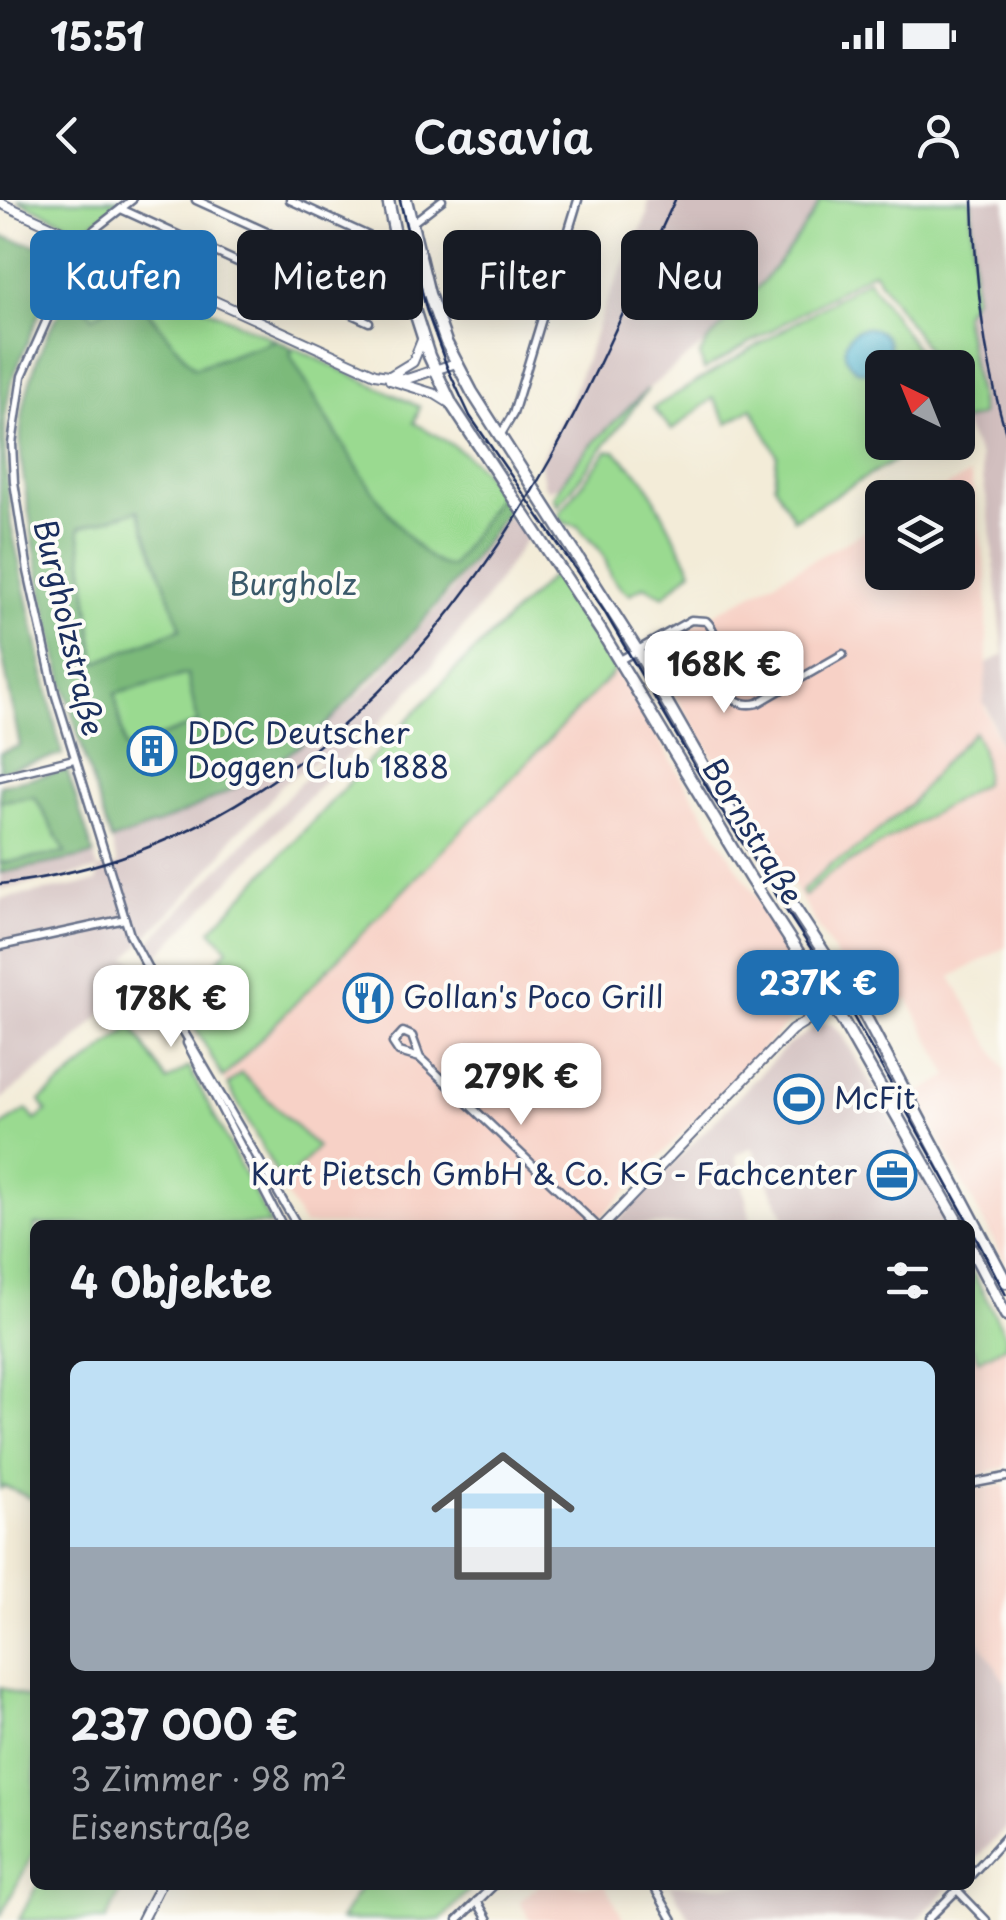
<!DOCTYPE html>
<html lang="de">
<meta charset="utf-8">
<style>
body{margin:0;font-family:"Playpen Sans",sans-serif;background:#20242c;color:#f1f3f6;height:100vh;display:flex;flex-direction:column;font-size:38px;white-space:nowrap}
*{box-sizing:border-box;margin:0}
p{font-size:32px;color:#9ea1a6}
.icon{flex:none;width:55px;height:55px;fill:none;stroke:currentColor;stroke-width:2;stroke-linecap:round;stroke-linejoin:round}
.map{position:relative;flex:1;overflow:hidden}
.details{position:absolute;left:30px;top:1020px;width:945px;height:670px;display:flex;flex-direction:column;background:#171b24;border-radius:15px;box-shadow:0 5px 25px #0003}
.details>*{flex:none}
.banner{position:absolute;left:30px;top:30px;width:948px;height:90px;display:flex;gap:20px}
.needle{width:65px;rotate:317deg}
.controls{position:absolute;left:865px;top:150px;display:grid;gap:20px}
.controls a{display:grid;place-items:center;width:110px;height:110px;border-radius:15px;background:#171b24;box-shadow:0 5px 25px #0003;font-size:50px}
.price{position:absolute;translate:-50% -85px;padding:0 22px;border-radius:20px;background:#fff;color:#222;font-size:32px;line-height:65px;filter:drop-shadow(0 2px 5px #0008)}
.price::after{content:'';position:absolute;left:50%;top:60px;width:30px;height:22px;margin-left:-15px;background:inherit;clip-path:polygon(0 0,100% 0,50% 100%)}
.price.selected{background:#1f6fb2;color:#fff}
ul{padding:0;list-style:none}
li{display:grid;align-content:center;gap:20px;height:530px;padding:0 40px}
li span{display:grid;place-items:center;height:310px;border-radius:15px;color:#555}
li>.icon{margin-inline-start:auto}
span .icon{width:180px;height:180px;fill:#fffc;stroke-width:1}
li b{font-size:42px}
h2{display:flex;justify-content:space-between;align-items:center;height:120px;padding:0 40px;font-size:42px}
.chip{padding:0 35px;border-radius:15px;background:#171b24;box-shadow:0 5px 25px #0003;font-size:35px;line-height:90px}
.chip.selected{background:#1f6fb2;color:#fff}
.status{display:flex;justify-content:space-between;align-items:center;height:70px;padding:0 50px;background:#171b24;direction:ltr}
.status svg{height:28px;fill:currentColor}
header{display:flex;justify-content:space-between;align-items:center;height:130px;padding:0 40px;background:#171b24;font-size:45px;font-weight:600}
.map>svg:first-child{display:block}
.built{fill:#f7d1c6}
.industrial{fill:#d2bfbf}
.green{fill:#9ada90;stroke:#5a8477;stroke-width:2.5;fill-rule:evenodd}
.forest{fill:#7bba7a;stroke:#4b746c;stroke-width:2.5;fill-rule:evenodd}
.water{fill:#56bad4;stroke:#387499;stroke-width:2.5}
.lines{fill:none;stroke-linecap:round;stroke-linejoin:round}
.minor-casing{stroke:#677189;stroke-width:11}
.tertiary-casing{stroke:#677189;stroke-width:12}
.primary-casing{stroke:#677189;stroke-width:15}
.minor{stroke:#fff;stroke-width:6}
.tertiary{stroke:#fff;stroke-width:8}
.primary{stroke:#fff;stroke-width:10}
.rail{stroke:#1b2f5e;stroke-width:2.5}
.labels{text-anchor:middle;stroke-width:8;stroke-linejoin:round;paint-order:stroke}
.park-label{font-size:30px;fill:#3b5a6a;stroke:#fdfcf7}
.street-label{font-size:30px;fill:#1b2f5e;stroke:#fdfcf7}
.poi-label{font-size:30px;fill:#1b2f5e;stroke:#fdfcf7;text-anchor:start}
</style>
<div class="status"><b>15:51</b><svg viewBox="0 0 49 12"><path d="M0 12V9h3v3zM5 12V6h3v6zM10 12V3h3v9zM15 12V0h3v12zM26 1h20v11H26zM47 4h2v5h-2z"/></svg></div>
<header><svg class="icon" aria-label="back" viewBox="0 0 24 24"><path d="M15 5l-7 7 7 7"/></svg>Casavia<svg class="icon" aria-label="person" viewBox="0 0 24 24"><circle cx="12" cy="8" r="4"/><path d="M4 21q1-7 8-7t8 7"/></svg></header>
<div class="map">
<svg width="1006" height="1720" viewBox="0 0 1006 1720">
<rect width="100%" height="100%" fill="#fdfcf7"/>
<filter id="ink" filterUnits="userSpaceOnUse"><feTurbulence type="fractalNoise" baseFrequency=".01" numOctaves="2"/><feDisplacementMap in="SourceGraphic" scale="20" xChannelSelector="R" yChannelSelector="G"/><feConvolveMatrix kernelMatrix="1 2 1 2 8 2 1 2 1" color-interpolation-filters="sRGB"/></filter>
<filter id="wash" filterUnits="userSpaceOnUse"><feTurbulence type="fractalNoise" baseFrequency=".0048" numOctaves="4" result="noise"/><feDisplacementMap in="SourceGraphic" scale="40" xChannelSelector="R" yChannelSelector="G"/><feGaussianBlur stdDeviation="2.25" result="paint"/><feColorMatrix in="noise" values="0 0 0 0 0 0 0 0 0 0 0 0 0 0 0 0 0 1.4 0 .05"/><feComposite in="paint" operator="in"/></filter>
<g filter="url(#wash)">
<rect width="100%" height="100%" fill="#f3ecd8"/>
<g class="built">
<path d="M970 274 987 379V464L983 503 1006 560V747L951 777 1006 872V1064L916 895 949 876 908 799 873 815 647 451 882 322V372H958V298L927 297Z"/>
<path d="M616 470 735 664 818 791 594 1025H303L223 878Z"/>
<path d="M970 1143 979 1160 1006 1145V1267L970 1278Z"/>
<path d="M1006 1285V1483L970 1427V1290Z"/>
<path d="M539 1685H605L624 1720H530L520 1701Z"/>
</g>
<g class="industrial">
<path d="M648 0H821L805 29 779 63 730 118 706 142 648 189 597 240 561 284 549 290 544 284 540 260 570 202 606 103 647 16Z"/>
<path d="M971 0H1006V560L986 505 983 504 987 464 1004 454 988 308 979 256 962 222 979 216 963 114 974 97Z"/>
<path d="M505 317 527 325 528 336 482 405 423 477 155 759 146 746 320 562 317 560 283 583 264 607 233 636 221 656 196 685 126 759 133 760 139 776 67 849 0 900V699L97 682 98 670 0 690V673L94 655 98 669 118 665 111 641 148 629 241 583 284 555 340 513 378 477 451 392Z"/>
<path d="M821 823 832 824 843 835 951 1025H788L752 947 736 955 752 1025H614L787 846Z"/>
<path d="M970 1427 1006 1483V1628L970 1665Z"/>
<path d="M670 1685H951L917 1720H691Z"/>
</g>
<g class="green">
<path d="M17 0H124L83 30Z"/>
<path d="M821 0H971L974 97 963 114 981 215 958 223V168L939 167 873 71 704 170 700 155 707 142C749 98 791 54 821 0Z"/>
<path d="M94 57 276 140 194 168 132 91 93 117 71 87Z"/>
<path d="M868 79 929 167 882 168 879 208 882 242 925 243 794 319 774 284 777 255 752 208 728 223 713 198 672 230 653 208ZM865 128 880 168 869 172 855 169V131Z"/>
<path d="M295 148 420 207 414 223C452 243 474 257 501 292L452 366C408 372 314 195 291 157V151Z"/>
<path d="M648 189 558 306 554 297C576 254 615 222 648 189Z"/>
<path d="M607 251H615L645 280 692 370 664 396 644 386 630 394C600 376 614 361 594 344 587 337 584 335 578 326L564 323 559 314Z"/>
<path d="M138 309 182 428 96 463 79 328Z"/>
<path d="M554 374 616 470 223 878 183 805 186 794 228 749 211 730 450 475Z"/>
<path d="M187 474 198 523 125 549 114 494Z"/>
<path d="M974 532C983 547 987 568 983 584L828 675 805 696 801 692 831 664 849 655 910 604 942 564Z"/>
<path d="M34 596 67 654 0 663V601Z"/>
<path d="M132 826 167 881 189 867 271 1025H35V1300L4 1286 0 1289V927L27 910 35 920 47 912 40 901Z"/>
<path d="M241 873 317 947 283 985 228 885Z"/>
<path d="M970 1068 1006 1136V1145L979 1160 970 1144Z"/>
<path d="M0 1487 35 1501V1650L0 1717Z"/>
<path d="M37 1685H124L106 1720H19Z"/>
<path d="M362 1685H474L441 1720H340Z"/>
</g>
<g class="forest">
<path d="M0 36 64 52 11 183 5 217V255L11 325 62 555 0 571V553L20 546 0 444Z"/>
<path d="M131 91 194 168 276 140 291 147V157C314 194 409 372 452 366L501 292 510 307C464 373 421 427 364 485 350 499 336 516 321 529 260 580 186 616 111 641 78 539 48 438 32 332 27 297 18 261 21 226 25 186 46 123 74 93L93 117ZM138 310 181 428 96 463 79 328ZM187 474 198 523 125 549 115 494Z"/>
<path d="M67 570 94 655 0 673V663L66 653 35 597 0 601V585Z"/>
</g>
<circle class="water" cx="867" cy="150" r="22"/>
</g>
<g filter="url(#ink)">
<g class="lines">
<g class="minor-casing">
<g id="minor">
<path d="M132 0 95 29 78 50 22 176 12 244 14 282 28 371 55 493 130 735 161 793 297 1025"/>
<path d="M196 0 385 86"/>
<path d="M290 0 386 44"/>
<path d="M121 9 369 122"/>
<path d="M411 24 442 0"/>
<path d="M500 236 513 214 578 0"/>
<path d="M620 460 691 420 706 421C730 442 711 514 758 503L843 454"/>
<path d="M0 577 74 559"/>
<path d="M0 746 125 719"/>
<path d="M187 843 282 1025"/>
<path d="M420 858 412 836 403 832 393 843 399 852 420 858 596 1025"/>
<path d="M970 1284 1006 1277"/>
<path d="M970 1676 1006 1637"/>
<path d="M653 1685 673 1720"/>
<path d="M957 1690 986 1720"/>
<path d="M477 1701 488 1720"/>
<path d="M458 1720 494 1685"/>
<path d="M927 1720 962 1685"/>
</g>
</g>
<g class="tertiary-casing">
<g id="tertiary">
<path d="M0 3 375 174 407 179 456 163"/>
<path d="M390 176 413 162 422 140"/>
<path d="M390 180 435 194 451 204"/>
<path d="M604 1025 792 830 851 793"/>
<path d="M142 1720 160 1685"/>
</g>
</g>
<g class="primary-casing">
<g id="primary">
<path d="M388 0 404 78 429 156 452 205 601 431 750 678 844 823 959 1025"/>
<path d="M406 0 429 94 446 142 472 192 637 450 719 593 863 812 1006 1082"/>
<path d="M970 1046 1006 1115"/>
</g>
</g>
<use href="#minor" class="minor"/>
<use href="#tertiary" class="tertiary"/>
<use href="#primary" class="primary"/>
<g class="rail">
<path d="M400 0 426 109 447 167 470 216 604 411 712 596 843 798 970 1025"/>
<path d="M973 0C975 79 983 157 1006 233"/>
<path d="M0 684C251 656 433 471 550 260 597 176 634 87 675 0"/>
<path d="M970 1026 1006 1095"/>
</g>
</g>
</g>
<defs>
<g id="building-ring" transform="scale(2.5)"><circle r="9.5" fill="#fdfcf7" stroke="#1f6fb2" stroke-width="1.5"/><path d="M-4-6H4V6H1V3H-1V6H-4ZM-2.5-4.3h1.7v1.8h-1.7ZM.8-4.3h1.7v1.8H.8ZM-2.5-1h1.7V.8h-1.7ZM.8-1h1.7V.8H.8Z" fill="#1f6fb2"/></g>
<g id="restaurant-ring" transform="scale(2.5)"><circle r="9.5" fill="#fdfcf7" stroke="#1f6fb2" stroke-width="1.5"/><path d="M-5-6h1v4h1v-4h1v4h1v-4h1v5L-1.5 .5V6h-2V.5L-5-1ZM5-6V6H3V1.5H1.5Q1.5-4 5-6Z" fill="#1f6fb2"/></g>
<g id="stadium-ring" transform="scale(2.5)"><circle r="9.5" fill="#fdfcf7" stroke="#1f6fb2" stroke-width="1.5"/><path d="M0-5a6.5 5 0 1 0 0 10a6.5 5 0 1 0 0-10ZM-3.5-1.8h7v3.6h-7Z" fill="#1f6fb2"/></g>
<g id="office-ring" transform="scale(2.5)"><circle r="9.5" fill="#fdfcf7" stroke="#1f6fb2" stroke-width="1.5"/><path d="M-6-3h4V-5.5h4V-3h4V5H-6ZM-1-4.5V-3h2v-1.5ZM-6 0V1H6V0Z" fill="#1f6fb2"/></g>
</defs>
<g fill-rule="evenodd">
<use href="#building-ring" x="152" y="551"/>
<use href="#restaurant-ring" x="368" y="798"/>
<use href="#stadium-ring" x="799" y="899"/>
<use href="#office-ring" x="892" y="975"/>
</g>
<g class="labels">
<g class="park-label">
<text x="293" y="395">Burgholz</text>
</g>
<g class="street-label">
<text transform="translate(68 428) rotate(77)" y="10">Burgholzstraße</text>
<text transform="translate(752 632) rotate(59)" y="10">Bornstraße</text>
</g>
<g class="poi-label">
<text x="187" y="544">DDC Deutscher<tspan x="187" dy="34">Doggen Club 1888</tspan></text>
<text x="403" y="808">Gollan's Poco Grill</text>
<text x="834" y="909">McFit</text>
<text x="857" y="985" text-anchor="end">Kurt Pietsch GmbH &amp; Co. KG - Fachcenter</text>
</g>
</g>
</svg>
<div class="controls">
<a><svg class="needle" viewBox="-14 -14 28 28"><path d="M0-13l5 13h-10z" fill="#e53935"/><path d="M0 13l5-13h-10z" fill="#9ea1a6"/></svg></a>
<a><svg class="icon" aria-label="layers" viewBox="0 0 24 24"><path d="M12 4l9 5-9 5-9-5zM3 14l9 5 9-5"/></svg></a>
</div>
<b class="price" style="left:724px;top:516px">168K €</b>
<b class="price selected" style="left:818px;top:835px">237K €</b>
<b class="price" style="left:171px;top:850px">178K €</b>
<b class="price" style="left:521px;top:928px">279K €</b>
<div class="banner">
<a class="chip selected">Kaufen</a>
<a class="chip">Mieten</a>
<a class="chip">Filter</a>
<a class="chip">Neu</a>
</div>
<section class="details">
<h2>4 Objekte<svg class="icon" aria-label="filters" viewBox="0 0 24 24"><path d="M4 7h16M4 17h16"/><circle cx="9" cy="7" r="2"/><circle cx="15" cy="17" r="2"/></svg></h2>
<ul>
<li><span style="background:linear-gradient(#bfe0f5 60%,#9aa5b1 0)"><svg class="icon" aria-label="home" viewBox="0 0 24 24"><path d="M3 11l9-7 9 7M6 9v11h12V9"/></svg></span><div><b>237 000 €</b><p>3 Zimmer · 98 m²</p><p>Eisenstraße</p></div></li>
</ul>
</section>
</div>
